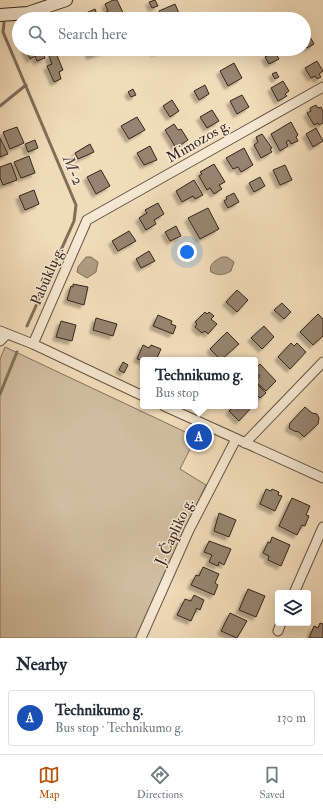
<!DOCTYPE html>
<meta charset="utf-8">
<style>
:root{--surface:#fff;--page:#f6f6f7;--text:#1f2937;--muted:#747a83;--line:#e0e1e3;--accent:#b45309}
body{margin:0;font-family:"IM FELL Double Pica",serif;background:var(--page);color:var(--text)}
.controls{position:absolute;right:12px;bottom:12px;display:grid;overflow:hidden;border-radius:4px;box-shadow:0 4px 16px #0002}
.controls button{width:36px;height:36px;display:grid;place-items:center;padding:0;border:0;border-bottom:1px solid var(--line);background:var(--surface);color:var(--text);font:20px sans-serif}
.you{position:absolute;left:187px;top:252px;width:14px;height:14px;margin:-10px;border:3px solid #fff;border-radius:50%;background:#1a73e8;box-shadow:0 0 0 6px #1a73e833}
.badge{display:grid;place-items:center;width:26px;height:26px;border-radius:50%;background:var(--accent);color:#fff;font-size:13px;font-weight:700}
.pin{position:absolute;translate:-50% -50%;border:2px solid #fff;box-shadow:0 1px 4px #0006}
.popup{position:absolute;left:140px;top:357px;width:118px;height:52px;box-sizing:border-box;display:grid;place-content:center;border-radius:4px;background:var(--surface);filter:drop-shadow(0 1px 3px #0005);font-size:13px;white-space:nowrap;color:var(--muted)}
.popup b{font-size:15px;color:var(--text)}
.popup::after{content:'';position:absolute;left:50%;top:100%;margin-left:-8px;border:8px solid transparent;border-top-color:var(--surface)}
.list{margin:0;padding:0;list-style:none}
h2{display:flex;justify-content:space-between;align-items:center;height:52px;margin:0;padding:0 16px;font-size:17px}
h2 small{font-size:13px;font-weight:400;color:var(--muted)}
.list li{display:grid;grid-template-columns:26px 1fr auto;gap:12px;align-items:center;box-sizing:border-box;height:56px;margin:0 8px 8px;padding:0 8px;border:1px solid var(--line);border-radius:4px}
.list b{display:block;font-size:15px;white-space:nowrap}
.list p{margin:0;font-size:13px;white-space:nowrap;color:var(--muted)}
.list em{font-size:13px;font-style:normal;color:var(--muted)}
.icon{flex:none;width:22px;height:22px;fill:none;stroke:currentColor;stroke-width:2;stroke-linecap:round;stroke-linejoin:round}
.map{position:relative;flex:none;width:323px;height:638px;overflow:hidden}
.search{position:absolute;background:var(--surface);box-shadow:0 4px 16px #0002;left:12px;right:12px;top:12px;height:44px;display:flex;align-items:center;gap:10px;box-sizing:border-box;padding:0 14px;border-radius:22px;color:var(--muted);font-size:15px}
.sheet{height:116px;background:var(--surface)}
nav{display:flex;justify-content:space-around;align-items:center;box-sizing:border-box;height:56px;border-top:1px solid var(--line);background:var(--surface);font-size:11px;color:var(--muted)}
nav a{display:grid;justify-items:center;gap:2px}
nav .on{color:var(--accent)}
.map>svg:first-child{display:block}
.green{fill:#d1bd9f;stroke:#84715e}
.water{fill:#b19e85;stroke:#806e5b}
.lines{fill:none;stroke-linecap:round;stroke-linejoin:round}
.stream{stroke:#806e5b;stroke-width:3}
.building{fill:#97846f;stroke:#36251d;filter:url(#shadow)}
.street-casing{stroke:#655344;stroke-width:11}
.secondary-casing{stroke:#36251d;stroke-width:14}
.street{stroke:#f6e8d2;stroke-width:9}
.secondary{stroke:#f6e8d2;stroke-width:12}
.labels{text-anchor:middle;stroke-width:3;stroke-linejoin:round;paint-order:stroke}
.street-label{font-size:15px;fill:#36251d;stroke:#f6e8d2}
.water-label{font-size:16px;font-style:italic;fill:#5b493c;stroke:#f6e8d2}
</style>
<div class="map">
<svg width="323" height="638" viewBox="0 0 323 638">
<defs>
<filter id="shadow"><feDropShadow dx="-3.5" dy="3.5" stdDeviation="1" flood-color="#0004"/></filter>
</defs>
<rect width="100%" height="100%" fill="#f1dcba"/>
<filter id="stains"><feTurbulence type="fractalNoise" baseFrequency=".005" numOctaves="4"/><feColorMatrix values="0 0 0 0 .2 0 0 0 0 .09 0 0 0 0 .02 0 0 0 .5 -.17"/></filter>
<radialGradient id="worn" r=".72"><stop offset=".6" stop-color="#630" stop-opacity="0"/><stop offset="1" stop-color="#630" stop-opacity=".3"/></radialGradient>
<path class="green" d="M5,347L196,437L180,469L206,485L188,522L137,638H0V359Z"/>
<g class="water">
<path d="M86,257H91L98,262L96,272L87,278L77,272L78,267Z"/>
<path d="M222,257H227L234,262L231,271C224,275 219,276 211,272C208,264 216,260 222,257Z"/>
</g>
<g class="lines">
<g class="stream">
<path d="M4,23L3,32L76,205L74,221L27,326"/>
<path d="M0,106L26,85"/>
<path d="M0,394L17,352"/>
</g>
</g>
<g class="building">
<path d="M113,0H117L126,19H107L104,13L108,11L105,4Z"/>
<path d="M155,0L158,6L152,8L149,2Z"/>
<path d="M175,4L181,18L162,19L159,11Z"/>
<path d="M95,9L99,19H88L86,13Z"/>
<path d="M309,35L314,44L307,48L304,38Z"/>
<path d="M25,49H41L45,58L37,61L35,56L30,59Z"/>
<path d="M88,49H107L108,50L90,56Z"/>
<path d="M153,49H159L160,51L155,53Z"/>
<path d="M275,52L279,59L269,64L265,57Z"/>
<path d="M56,53L63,70L59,72L61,79L54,82L47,66L52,64L49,56Z"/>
<path d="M317,61L323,71L319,74L321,77L317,79L315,76L311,78L305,68Z"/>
<path d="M234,63L242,78L228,86L220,71Z"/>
<path d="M276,72L279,77L275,79L272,74Z"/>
<path d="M283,81L289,91L285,94L287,96L278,101L271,88Z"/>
<path d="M205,85L209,94L199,100L194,91Z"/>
<path d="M133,89L136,95L131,97L128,92Z"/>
<path d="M242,95L249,107L237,114L230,101Z"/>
<path d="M172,100L179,111L170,117L163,106Z"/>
<path d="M316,105L318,108L321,107L323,111V123L319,125L318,123L314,125L307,113L311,111L310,108Z"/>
<path d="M212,110L219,121L207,128L200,117Z"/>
<path d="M137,117L145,130L129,139L121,126Z"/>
<path d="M291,122L298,135L296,137L298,141L291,144L289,140L286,142L288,146L280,151L271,134Z"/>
<path d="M174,124L178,130L181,129L188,140L176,148L165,130Z"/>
<path d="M17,127L24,143L10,149L3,132Z"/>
<path d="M316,128L323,141L313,147L306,134Z"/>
<path d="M262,134L272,148L270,149L272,152L261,158L254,145L258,142L256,137Z"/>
<path d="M0,138L8,154L0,157Z"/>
<path d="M35,140L38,148L28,152L25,144Z"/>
<path d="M90,144L94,152L78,159L75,153Z"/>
<path d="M150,146L157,160L144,165L137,153Z"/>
<path d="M244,148L253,165L241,172L238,167L233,169L226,158Z"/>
<path d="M29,156L35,173L21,178L14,162Z"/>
<path d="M11,163L17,180L3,185L0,178V167Z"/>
<path d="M214,164L225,182L219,185L222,189L214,194L210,188L207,190L199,176L202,174L200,172Z"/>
<path d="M285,165L292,180L280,185L273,170Z"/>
<path d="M101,170L110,186L96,194L87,177Z"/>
<path d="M260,177L265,186L254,192L249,183Z"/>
<path d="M194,180L203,195L195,199L193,196L182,202L176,191Z"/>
<path d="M34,190L39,204L25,210L19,196Z"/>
<path d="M234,193L239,202L228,208L224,201L227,199L226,197Z"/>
<path d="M158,203L164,214L154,220L156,224L146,230L139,218L147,213L145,210Z"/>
<path d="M208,208L219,229L200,239L188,218Z"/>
<path d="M176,226L181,236L170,241L165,232Z"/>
<path d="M129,231L136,241L118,251L112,241Z"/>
<path d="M149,251L155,261L141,268L136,259Z"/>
<path d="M73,284L88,287L84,305L67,300L71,286L73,287Z"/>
<path d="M237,290L248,300L237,312L226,302Z"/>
<path d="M282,303L291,312L284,319L274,310Z"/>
<path d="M205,312L207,314L209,312L214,316L211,319L217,324L208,334L205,331L202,333L195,327L197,324L195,322Z"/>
<path d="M318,314L323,319V336L313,345L300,332Z"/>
<path d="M158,315L172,321L171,324L176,326L173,334L153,326Z"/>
<path d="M96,318L117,324L113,336L93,330Z"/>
<path d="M61,321L76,325L72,341L56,337Z"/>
<path d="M264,326L274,337L262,349L251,338Z"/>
<path d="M227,332L239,344L221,360L210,349Z"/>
<path d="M291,343L294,346L297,343L306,352L290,369L278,357Z"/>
<path d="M143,345L149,348L151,345L161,349L156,360L143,361L137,359Z"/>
<path d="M123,362L128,365L124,373L119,370Z"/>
<path d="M260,364L276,381L266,391L255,381L260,376L255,372V369Z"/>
<path d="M255,382L266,393L260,398L255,393Z"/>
<path d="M231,406H248L251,408L239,421L229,411L233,407Z"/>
<path d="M305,407L312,413L317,414L319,418L318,424L304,437L299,432L294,431L289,428L290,423Z"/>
<path d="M266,489L271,491L272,489L279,492L278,495L282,496L275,511L260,504Z"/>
<path d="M292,498L310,506L306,515L309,516L305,526L302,525L297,535L279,526Z"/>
<path d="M219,513L236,520L229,537L214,531Z"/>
<path d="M272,537L290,545L281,566L268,560L269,556L263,553L268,542L270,543Z"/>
<path d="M209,541L231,549L224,565L219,562L218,566L209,562L212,555L204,552Z"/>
<path d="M203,567L219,574L215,583L218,585L214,595L191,585L196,575L199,576Z"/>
<path d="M248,589L265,596L256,617L239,610Z"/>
<path d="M194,595L204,600L200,610L197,608L191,621L177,615L185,599L191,601Z"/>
<path d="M230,613L247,621L237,638L221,631Z"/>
<path d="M320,623L323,624V638H309L314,626L318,628Z"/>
</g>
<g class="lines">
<g class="street-casing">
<g id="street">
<path d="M0,331L33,344L143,396"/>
<path d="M0,341L7,334"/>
<path d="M33,344L87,220L323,87"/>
<path d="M164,406L323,478"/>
<path d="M245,443L323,362"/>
<path d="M294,593L323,527"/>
<path d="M278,631L281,623"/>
<path d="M141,638L189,530L236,439"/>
</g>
</g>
<g class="secondary-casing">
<path id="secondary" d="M0,15L28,13L66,0"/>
</g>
<use href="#street" class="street"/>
<use href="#secondary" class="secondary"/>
</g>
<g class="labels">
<g class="street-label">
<text transform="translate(198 141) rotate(-30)" y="5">Mimozos g.</text>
<text transform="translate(47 276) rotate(-67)" y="5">Pabūklų g.</text>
<text transform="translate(174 532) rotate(-65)" y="5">J. Čapliko g.</text>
</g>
<g class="water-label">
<text transform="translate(74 170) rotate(67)" y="6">M-2</text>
</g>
</g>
<rect width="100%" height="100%" filter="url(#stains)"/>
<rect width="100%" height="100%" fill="url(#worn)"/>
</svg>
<div class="controls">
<button><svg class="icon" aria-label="layers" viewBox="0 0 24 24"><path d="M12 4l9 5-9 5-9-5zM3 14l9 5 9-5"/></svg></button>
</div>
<div class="you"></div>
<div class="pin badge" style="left:199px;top:437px;background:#1a4fb4">A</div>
<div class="popup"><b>Technikumo g.</b>Bus stop</div>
<div class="search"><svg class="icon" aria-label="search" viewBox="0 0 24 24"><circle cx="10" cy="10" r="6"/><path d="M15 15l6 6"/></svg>Search here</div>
</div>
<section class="sheet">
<h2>Nearby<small></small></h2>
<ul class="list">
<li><span class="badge" style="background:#1a4fb4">A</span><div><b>Technikumo g.</b><p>Bus stop · Technikumo g.</p></div><em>130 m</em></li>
</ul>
</section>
<nav>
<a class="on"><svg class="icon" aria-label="map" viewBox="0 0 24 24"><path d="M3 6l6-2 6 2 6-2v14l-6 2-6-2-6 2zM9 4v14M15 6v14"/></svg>Map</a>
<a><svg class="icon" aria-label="directions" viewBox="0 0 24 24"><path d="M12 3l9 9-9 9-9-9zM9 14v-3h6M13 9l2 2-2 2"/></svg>Directions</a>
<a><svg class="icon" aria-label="saved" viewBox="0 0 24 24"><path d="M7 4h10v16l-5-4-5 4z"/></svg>Saved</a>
</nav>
